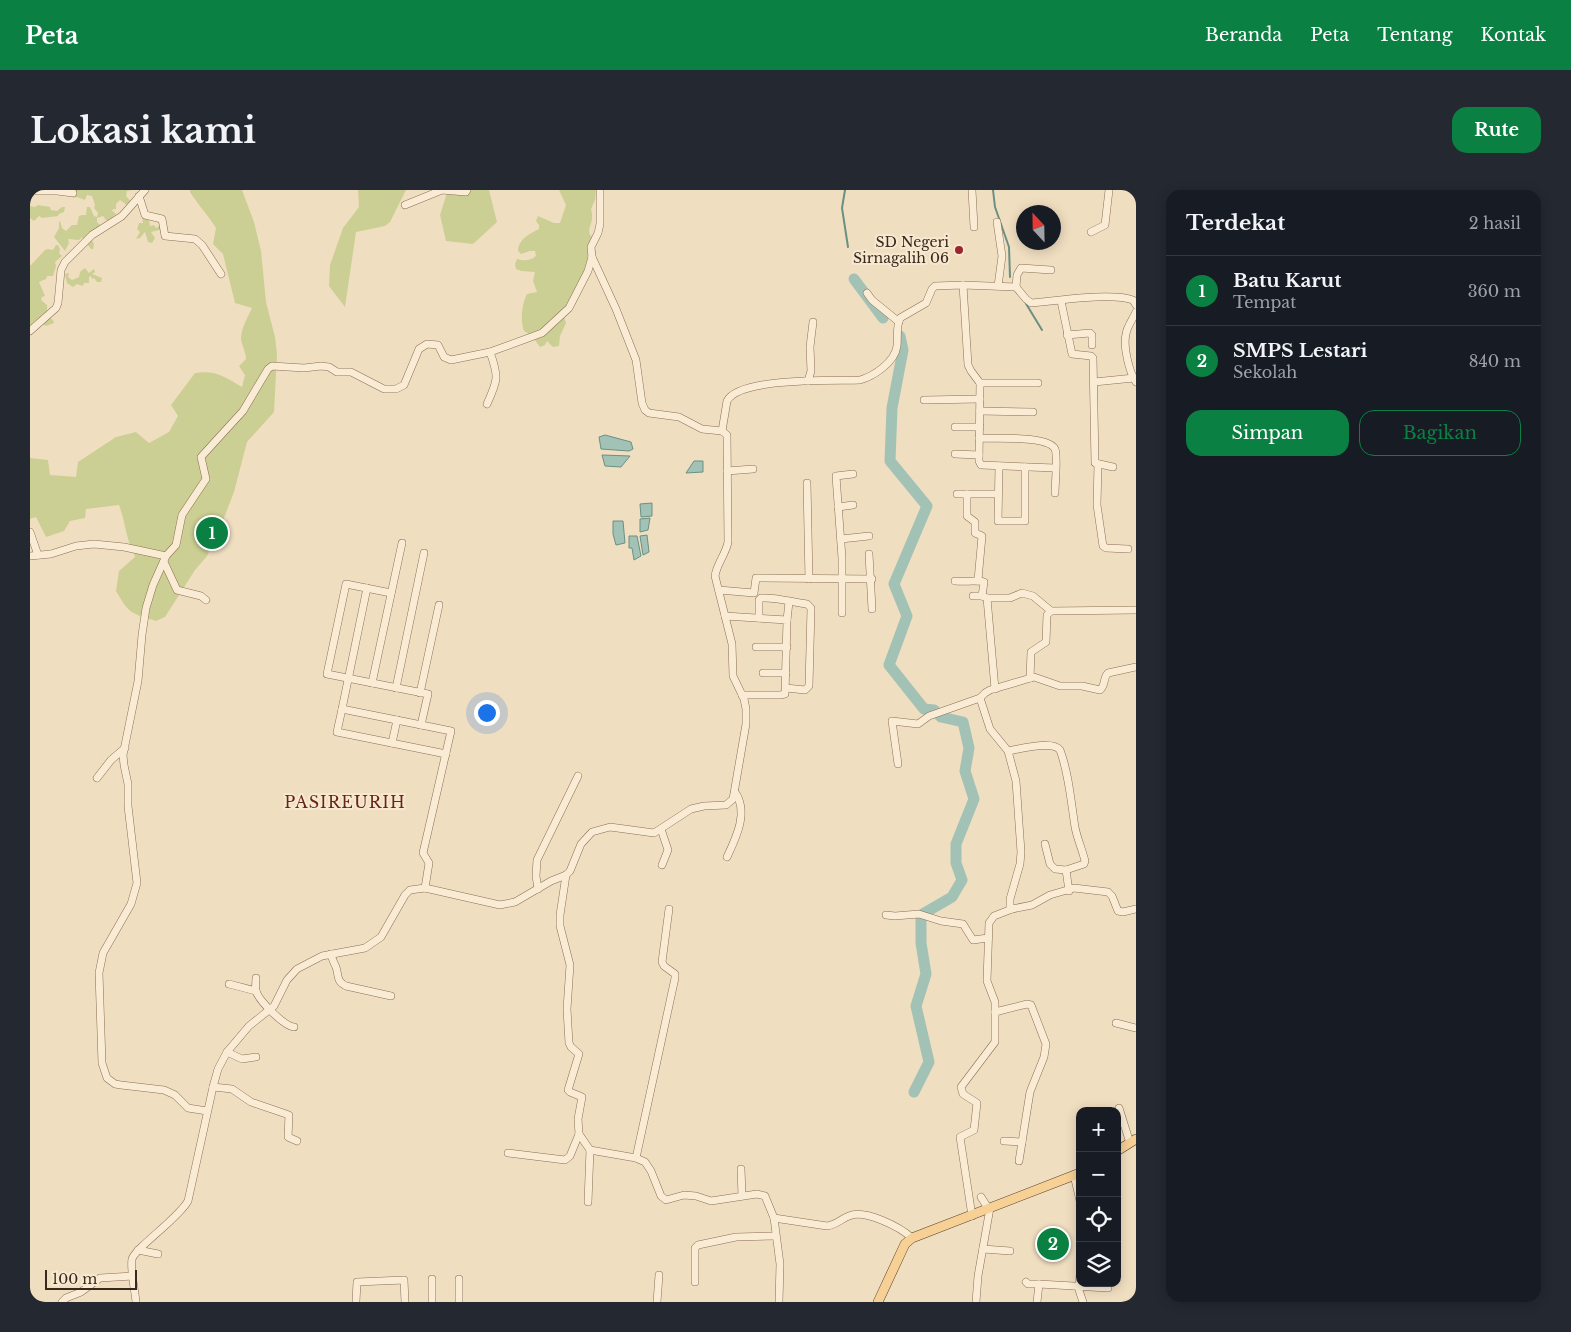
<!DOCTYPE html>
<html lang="id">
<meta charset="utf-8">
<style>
:root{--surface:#171b24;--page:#242831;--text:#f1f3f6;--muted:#9ea1a6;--line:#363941;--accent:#0b8043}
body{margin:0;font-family:"Libre Baskerville",serif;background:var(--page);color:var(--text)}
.controls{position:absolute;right:15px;bottom:15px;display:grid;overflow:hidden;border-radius:10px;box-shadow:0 2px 12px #0003}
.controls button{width:45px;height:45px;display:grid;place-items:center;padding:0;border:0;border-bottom:1px solid var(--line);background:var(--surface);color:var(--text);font:25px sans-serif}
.compass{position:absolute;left:986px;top:15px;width:45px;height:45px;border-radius:50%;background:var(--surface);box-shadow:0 2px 12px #0003;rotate:338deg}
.scale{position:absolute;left:15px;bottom:12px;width:92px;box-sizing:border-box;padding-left:5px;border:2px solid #39281c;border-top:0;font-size:14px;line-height:18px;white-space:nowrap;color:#39281c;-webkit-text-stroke:4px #f7e9d0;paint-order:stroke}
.you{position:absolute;left:456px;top:522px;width:18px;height:18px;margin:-12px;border:4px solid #fff;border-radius:50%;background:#1a73e8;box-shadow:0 0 0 8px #1a73e833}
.badge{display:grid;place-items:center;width:32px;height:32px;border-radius:50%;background:var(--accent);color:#fff;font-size:16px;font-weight:700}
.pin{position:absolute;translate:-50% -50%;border:2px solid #fff;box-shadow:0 1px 5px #0006}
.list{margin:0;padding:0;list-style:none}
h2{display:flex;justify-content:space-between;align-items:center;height:65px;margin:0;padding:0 20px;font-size:21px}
h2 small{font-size:16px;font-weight:400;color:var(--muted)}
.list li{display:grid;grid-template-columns:32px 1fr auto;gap:15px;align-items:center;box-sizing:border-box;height:70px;padding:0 20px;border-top:1px solid var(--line)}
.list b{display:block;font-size:19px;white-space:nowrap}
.list p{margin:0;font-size:16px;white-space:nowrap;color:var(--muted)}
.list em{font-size:16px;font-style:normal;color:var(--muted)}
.actions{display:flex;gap:10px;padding:15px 20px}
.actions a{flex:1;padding:11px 0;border:1px solid var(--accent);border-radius:15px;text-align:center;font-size:18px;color:var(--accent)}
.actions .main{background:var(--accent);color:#fff}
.icon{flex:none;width:28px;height:28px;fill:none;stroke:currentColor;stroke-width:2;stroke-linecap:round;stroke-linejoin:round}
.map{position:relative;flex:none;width:1106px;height:1112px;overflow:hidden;border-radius:15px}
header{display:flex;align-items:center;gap:30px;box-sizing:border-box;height:70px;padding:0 25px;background:var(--accent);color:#fff}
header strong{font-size:24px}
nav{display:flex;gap:28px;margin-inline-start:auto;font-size:18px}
.intro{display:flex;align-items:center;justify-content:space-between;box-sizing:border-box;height:120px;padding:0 30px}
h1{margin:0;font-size:35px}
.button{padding:12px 22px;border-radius:15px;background:var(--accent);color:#fff;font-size:18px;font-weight:700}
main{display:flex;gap:30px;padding:0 30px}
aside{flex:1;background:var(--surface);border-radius:15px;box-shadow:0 2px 12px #0003}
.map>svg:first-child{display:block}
.green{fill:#cccf93}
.water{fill:#a3c2b6;stroke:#6a9084}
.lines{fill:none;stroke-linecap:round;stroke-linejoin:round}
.stream{stroke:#6a9084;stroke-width:2}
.river{stroke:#a3c2b6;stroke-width:11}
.minor-casing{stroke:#8a6e57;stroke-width:8}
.major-casing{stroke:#573d2c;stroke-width:10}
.minor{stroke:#faecd4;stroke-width:7}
.major{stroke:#f6d095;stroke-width:9}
.poi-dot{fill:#9c242e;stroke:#f7e9d0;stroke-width:2}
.labels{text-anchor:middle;stroke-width:4;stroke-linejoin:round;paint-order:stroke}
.poi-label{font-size:14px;fill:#39281c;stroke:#f7e9d0;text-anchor:end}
.quarter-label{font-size:16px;letter-spacing:1px;fill:#682419;stroke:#f7e9d0}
</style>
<header>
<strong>Peta</strong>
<nav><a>Beranda</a><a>Peta</a><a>Tentang</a><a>Kontak</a></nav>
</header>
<div class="intro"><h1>Lokasi kami</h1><a class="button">Rute</a></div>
<main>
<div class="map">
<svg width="1106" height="1112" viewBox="0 0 1106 1112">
<rect width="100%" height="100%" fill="#f0dec0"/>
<g class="green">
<path d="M32,0H102L97,1L96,6L104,15L101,18L90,10L86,14V19L81,20L85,23L86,25L83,26V28H80L79,31L76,30L73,26L67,28V32L71,36L62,50L64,54L63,59H61L58,55L55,56L52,47L49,50L38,49L39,53L35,61L24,47L29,38V32L30,31L32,38L36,41L42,35H47L49,26L52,25H56L57,17H60L64,26L67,27L68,23L64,18L65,15L62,6L57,5L55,10L47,7L43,8Z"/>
<path d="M160,0H212L224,32L231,61L236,112L245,147L247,164L244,222L217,252L204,302L192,333L177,366L165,380L135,427L126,431C101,423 99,424 86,401L89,381L105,367C104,361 100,358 99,352C95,340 94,328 89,315L56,319L55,328L40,331L34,341L16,347L6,327L0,329V268L18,270L20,285L46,287L48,272L86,247L106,242L119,253L139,242L148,226L141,215L165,183C187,180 194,187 212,197L215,185L209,176L216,169C216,162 212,156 211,149C211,138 218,127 222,118L205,113L193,64L183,54L186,38C178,25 168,15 160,2Z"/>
<path d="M328,0H376L360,32L355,36L326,42L315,117L299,96L300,75L313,38L329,17Z"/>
<path d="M418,0H459L467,32L443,54L416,51L410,25Z"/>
<path d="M529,0H566L565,10L561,19C565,33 557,36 560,45L563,47L561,57L566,61L533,124L536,133L530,146L529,156L523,157L517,151L515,155L510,157L502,146L494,141C490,132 492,113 497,104L507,102L503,91L505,82L491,81L486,79L485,74L487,69C494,71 500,71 506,66L505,61H500L491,64L488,61C488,50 499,44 509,39V35L506,31L508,26L524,33H530L536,15Z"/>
<path d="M8,15L20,17L21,20L27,21L32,17H35L34,22L29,24L28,26L12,28L9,26L4,31L0,28V16L5,17Z"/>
<path d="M112,27L119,30L120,36L124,35L126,38L131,35L134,39L121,42L125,48L122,53L118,52L115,42L110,48L106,49L110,42L107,39L109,33H113Z"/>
<path d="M26,55H28L30,59L29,63L32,66L25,72L26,76L23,86H17L16,89L9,92L15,106L12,107L11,110L17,115C18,124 14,124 23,130L24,133L16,136L7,131L0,142V76L15,60L18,59L23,60Z"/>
<path d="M55,78L59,83L64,79L65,82L62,84L72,88L71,92H67L64,88L62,89L61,86L59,87V93H54L53,96L47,94L43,97L37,93L35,85L37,83H39L38,87L42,90L49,87L50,82Z"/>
</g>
<g class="water">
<path d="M575,245L601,252L603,259L599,261L571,259L569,247Z"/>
<path d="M572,265L600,266L591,277L575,276Z"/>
<path d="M664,271H673V282L656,283Z"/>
<path d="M622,313V326L611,327L610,314Z"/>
<path d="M620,328L618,340L610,342V329Z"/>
<path d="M583,331H593L595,353L586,355L583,344Z"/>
<path d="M617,345L619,362L613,365L610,346Z"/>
<path d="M599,346H607L611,366L604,370L602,358H599Z"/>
</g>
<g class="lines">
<g class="stream">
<path d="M815,0L812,18L818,57"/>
<path d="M963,0L965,17L979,57L980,87"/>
<path d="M995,112L1012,140"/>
</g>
<g class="river">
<path d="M824,89L853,128"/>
<path d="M870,146L873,160L862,218L860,271L897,316L864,394L877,426L859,475L894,519L904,520L911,527L933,532L939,558L935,581L944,609L926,654V673L932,690L922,707L891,725V753L896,784L886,816L899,872L884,902"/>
</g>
<g class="minor-casing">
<g id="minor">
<path d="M942,0L944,37"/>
<path d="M0,1H27L43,3"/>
<path d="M109,6L115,25L132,29L135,46L165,49L172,55L191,84"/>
<path d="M375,15L412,0L436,2L437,0"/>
<path d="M967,32L972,66L968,96"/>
<path d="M1061,42L1075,35L1079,0"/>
<path d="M933,95L938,175L941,181L950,193L949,271L951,275L1025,278"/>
<path d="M986,97L987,85L991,78L1021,80"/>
<path d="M837,103L842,110L869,132"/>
<path d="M1031,111L1042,164L1061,166L1063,168L1065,273L1083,277"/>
<path d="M1106,122C1103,129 1097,136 1096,144C1093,156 1099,182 1106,192"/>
<path d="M0,141L26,118L28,113L31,80L35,72L62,45L92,26L115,0"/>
<path d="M1037,145L1060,143L1062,145V155"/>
<path d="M778,191L781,181L780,157L783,132"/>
<path d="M1064,192L1104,188"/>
<path d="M950,193H1008"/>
<path d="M894,210L950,209"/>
<path d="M457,214C468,190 469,187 460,162"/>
<path d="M950,221L1003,222"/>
<path d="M925,237H950"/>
<path d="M692,241L697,211C709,187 804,191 830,190C844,186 865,172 867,156C868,147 866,136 870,128L896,113L902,99L905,96L933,95L986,97L996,109L1001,113C1026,111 1081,102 1103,110L1106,115"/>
<path d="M949,248C965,249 1018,245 1025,259C1028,266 1025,294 1025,303"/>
<path d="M925,264L949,265"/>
<path d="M1068,274L1067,315L1073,356L1076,358L1098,359"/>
<path d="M969,276L968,331H995V277"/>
<path d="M697,281L723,279"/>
<path d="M777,293L779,389"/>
<path d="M927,304H968"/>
<path d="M937,304V326L945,332V343L952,346L948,390"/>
<path d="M808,317L823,315"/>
<path d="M0,342L8,365"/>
<path d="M811,349L839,346"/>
<path d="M839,364L842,419"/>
<path d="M0,366L21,364L46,356L64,354L94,357L136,366"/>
<path d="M134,372L147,400L171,406L176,410"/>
<path d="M925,391C935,392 947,390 954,392L952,406"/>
<path d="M337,398L312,519L421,541L393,663L399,673L395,698"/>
<path d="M689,400L724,403L726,388L842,389"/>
<path d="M361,403L316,394L297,484L398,504L391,535"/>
<path d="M943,406H952L957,408H980L992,403L1003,406L1021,421L1106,420"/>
<path d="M957,408L965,499"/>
<path d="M812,423V368L806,286L823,284"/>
<path d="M695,426L757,430L755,504L750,505H712"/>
<path d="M729,428V410L731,408C747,407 761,412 777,414L781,418L779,496L775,500L756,498"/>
<path d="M757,430L759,412"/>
<path d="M726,457H757"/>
<path d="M1106,477L1078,483C1073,487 1076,495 1070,500L1052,496H1030L1004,487L960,500L955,503L950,508L960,539L978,561L986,591L991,662L990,674L980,709V718L982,719L1002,715L1020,705L1044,698L1078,702L1082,706L1088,721L1093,722L1106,719"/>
<path d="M733,483H756"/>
<path d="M1000,488L1001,462L1016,452L1017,425L1021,421"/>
<path d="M342,493L372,353"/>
<path d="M366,498L394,363"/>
<path d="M390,503L409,415"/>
<path d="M312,519L307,542L416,564"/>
<path d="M362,553L367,530"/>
<path d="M978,561C990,559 1022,550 1030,560C1039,584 1041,612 1045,637C1047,648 1052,659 1055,671L1054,674L1036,680L1025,679L1020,674L1015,654"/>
<path d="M868,574L862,531L888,534L899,526L950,508"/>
<path d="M67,588L81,570L95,558"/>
<path d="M631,639L638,660L632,675"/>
<path d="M697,667C706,648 719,622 705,602"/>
<path d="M1036,680L1039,701"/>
<path d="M536,685L530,725V736L540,775L537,819L539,853L541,857L549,864L538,900L540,902L552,907L548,929L549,944L560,960L606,968L615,972L621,981L631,1006L636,1010L654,1005L666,1006L681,1011L727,1004L735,1006L744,1028L750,1074L749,1112"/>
<path d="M508,699L506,686L507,670L548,586"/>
<path d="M856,725L865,726L889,724L911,731L933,734L943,750L958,748"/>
<path d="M301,764C302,769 304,773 306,777C309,786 306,791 316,796L361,806"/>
<path d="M226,788C226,792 225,797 226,801C229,811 254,836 264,837"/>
<path d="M199,794L226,801"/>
<path d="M965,822L997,814L1001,815L1016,854L1014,867L1000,902L989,971"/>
<path d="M1086,833L1106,838"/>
<path d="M197,862L212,869L226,867"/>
<path d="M183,897L202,899L221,912L259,925L258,947L267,951"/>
<path d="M1089,918L1100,953"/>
<path d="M177,921L158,918L145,905L134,900L91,895L85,894L77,888L72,873L69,783L73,763L101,714L107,693L98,616V594L94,575L93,565L108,491L112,445L116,418L123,395L136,366L146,355L152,325L176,289L171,267L213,221L238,179L242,176L274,178L291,176L299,177L307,182H321L354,199H366L374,195L389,159L397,154L408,155L414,167L421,170L460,162L512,143L539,118L558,81L562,67L561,57L568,43L570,34V0"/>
<path d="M974,951L992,952"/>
<path d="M478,963L535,970L540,966L549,944"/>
<path d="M606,968L645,788V784L634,776L632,772L639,719"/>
<path d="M711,979L712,1006"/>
<path d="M1044,985L1050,1011"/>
<path d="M951,1007L958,1018"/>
<path d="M558,1012L560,960"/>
<path d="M942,1026L930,947L944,940L947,913L933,904L931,897L965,852V812L957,791L959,733L964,726L982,719"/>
<path d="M744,1028L797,1036C806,1035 811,1029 819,1026C835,1019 870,1037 882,1048"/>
<path d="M953,1059L980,1061"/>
<path d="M108,1060L128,1064"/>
<path d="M1050,1084L1049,1100L1053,1112"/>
<path d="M402,1089V1112"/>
<path d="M429,1089V1112"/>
<path d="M665,1092V1058L668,1055L706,1047L745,1046"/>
<path d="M996,1092L998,1094H1009"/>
<path d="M32,1112L36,1108L51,1102L70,1088L103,1086"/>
<path d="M106,1112C105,1100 100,1080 102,1069C106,1057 148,1029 158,1011L183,897L188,879L197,862L219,836L244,816L257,790L267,779L292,766L335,758L351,747L375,705L380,700L395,698L470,715L485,712L521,691L536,685L540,681L551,654L562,642L580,637L624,643L661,619L674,616L696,615L703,609L716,534V519L714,509L703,486L702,454L685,386C687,373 696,364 698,352L697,245L692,241L672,239L649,227L619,223L615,220L612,213L606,170L586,119L562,67"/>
<path d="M326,1112L327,1092L374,1090L375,1112"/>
<path d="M627,1112L629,1085"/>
<path d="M946,1112L948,1086L960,1018"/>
<path d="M1007,1112L1009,1094L1078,1098"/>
</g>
</g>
<g class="major-casing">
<g id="major">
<path d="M1087,961L1106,949"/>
<path d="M848,1112L875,1054L882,1048L1050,983"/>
</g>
</g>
<use href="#minor" class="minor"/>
<use href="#major" class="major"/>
</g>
<circle class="poi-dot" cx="929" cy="60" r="5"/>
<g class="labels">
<g class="poi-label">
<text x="919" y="57">SD Negeri<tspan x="919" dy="16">Sirnagalih 06</tspan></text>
</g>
<g class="quarter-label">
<text x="315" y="618">PASIREURIH</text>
</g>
</g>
</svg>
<div class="controls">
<button>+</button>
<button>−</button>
<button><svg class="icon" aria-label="locate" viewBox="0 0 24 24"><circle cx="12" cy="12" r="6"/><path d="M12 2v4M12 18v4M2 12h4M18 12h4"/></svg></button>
<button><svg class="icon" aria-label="layers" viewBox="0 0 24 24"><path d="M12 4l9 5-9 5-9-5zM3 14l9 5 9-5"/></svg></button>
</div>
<svg class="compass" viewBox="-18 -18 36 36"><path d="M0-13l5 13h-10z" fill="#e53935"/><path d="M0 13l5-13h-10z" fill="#9ea1a6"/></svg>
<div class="scale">100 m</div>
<div class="you"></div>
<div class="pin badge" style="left:182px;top:343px">1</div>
<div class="pin badge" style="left:1023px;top:1054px">2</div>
</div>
<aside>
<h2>Terdekat<small>2 hasil</small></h2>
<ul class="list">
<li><span class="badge">1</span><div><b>Batu Karut</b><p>Tempat</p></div><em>360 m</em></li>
<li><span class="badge">2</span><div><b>SMPS Lestari</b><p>Sekolah</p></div><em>840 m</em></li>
</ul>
<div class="actions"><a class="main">Simpan</a><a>Bagikan</a></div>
</aside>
</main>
